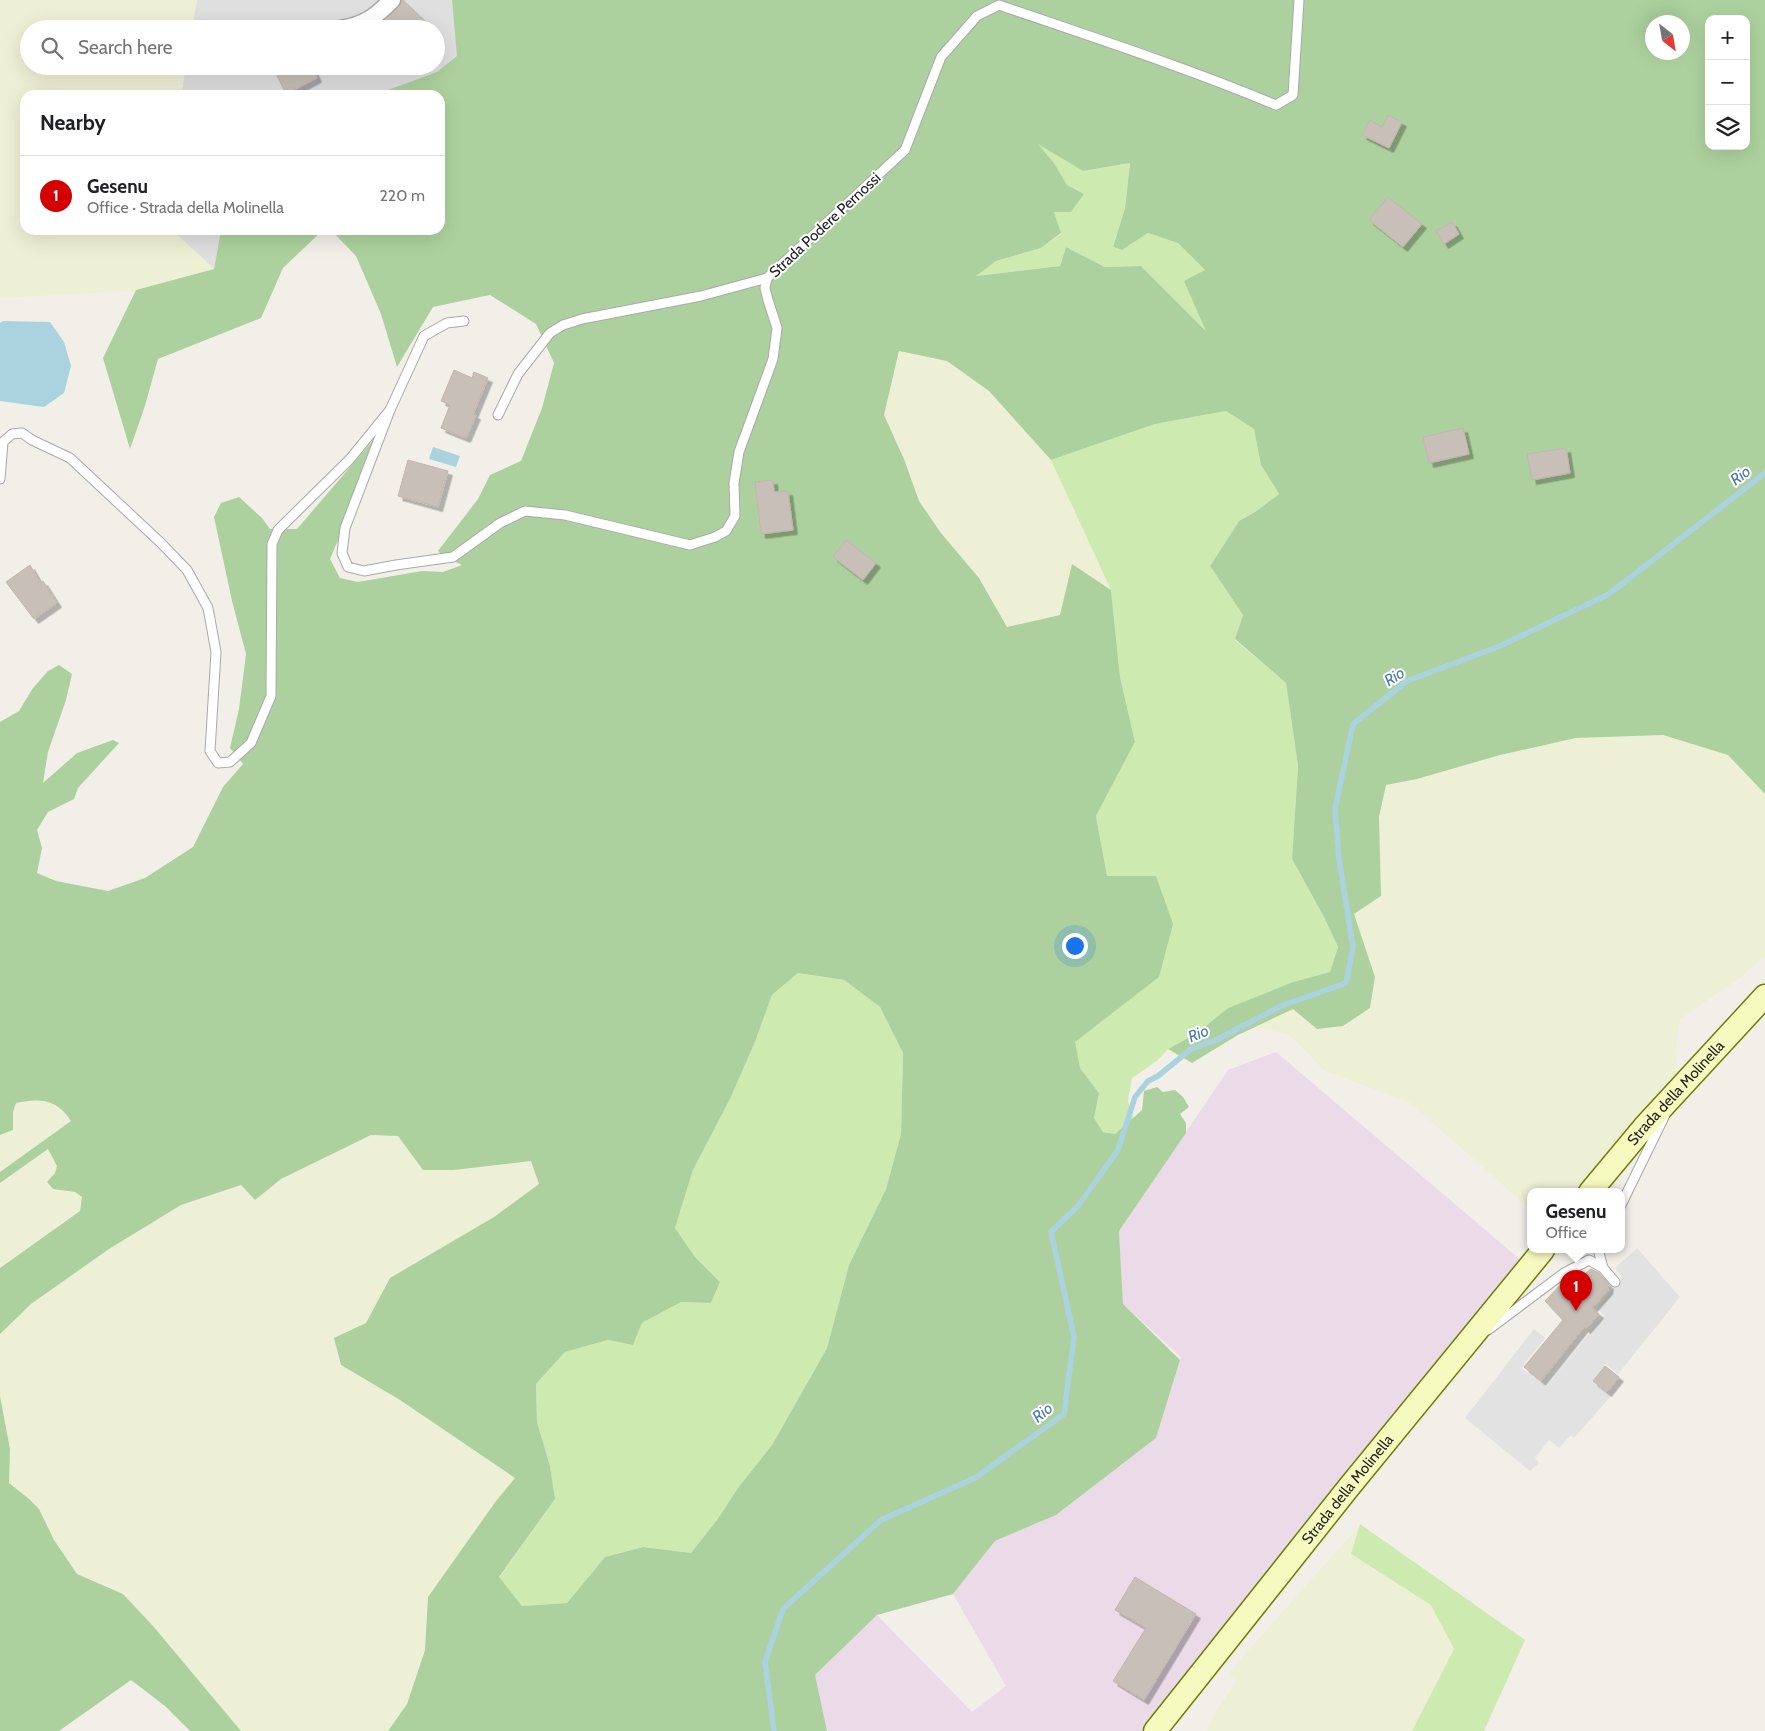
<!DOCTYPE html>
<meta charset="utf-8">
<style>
:root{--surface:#fff;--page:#f6f6f6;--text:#202124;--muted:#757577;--line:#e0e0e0;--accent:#d40000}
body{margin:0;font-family:Cabin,sans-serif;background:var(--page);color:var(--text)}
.controls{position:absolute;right:15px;top:15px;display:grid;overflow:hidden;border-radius:10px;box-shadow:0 5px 20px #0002}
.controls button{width:45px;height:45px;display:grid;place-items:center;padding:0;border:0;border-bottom:1px solid var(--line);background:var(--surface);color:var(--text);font:25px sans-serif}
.compass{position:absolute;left:1645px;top:15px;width:45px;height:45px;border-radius:50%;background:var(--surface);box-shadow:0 5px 20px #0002;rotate:149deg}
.you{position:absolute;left:1074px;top:945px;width:18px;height:18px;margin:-12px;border:4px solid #fff;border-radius:50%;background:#1a73e8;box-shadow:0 0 0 8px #1a73e833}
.badge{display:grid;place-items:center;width:32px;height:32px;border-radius:50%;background:var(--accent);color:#fff;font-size:16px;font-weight:700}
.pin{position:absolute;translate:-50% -41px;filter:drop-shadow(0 1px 2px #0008)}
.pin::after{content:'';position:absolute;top:26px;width:18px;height:15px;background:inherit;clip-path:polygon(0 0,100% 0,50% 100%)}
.popup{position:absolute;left:1527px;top:1188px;width:98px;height:65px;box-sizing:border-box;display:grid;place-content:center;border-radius:10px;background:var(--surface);filter:drop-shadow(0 1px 4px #0005);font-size:16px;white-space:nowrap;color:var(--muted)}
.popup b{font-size:19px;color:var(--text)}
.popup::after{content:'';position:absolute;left:50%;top:100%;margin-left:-10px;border:10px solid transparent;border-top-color:var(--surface)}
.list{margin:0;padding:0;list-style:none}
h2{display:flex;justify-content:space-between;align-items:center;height:65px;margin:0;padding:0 20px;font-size:21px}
h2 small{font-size:16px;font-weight:400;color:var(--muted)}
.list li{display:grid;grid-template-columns:32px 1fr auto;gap:15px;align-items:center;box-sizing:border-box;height:80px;padding:0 20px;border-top:1px solid var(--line)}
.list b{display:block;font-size:19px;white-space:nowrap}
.list p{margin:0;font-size:16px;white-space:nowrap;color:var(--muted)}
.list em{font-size:16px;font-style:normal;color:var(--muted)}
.icon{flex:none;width:28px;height:28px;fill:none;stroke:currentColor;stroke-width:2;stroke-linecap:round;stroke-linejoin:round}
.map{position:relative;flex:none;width:1765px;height:1731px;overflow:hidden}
.search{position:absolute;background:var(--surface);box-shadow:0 5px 20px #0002;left:20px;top:20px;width:425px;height:55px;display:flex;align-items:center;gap:12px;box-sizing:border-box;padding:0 18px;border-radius:28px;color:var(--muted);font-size:19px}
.panel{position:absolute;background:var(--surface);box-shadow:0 5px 20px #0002;left:20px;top:90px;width:425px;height:145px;border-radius:15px}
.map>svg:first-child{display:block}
.residential{fill:#e0dfdf}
.industrial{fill:#ebdbe8}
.farmland{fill:#eef0d5}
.grass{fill:#cdebb0}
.forest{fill:#add19e;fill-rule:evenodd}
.parking{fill:#e2e2e2}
.water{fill:#aad3df}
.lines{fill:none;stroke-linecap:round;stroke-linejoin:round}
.stream{stroke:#aad3df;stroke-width:5.5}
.building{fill:#c7bfb8;stroke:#c4b6ab;filter:url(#shadow)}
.lane-casing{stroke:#a9a9a9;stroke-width:11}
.street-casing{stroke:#a9a9a9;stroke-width:19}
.secondary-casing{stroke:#707d05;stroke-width:25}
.lane{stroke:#fff;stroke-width:9}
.street{stroke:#fff;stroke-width:16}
.secondary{stroke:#f7fabf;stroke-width:22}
.labels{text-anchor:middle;stroke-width:4;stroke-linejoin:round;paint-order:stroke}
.street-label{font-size:15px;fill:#222;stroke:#fff}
.water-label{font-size:16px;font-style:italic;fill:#4a7aab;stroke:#fff}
</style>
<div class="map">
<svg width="1765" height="1731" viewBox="0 0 1765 1731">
<defs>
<filter id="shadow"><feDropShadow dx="4.5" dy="4.5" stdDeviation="0" flood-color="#0004"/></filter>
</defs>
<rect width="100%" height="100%" fill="#f2efe9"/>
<g class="residential">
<path d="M197,0H452L458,56L437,72L374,95H181L186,66H436V29H192Z"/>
<path d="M172,230H221L214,269Z"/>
</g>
<path class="industrial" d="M1276,1052L1529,1267L1155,1731H827L814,1675L877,1615L972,1712L1006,1686L953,1594L995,1541L1056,1515L1156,1438L1181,1357L1123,1304L1119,1231L1228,1070Z"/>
<g class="farmland">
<path d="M0,0H197L192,29H29V66H186L181,95H25V230H172L214,269L135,291L0,298Z"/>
<path d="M900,350L947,361L989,391L1051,460L1111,590L1072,564L1060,615L1007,627L979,578L941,533L919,501L904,459L884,415Z"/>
<path d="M1663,735L1728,755L1765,794V957L1736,981L1680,1019L1676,1050L1678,1076L1581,1192H1531V1210L1410,1103L1323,1070L1307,1052L1288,1034L1254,1027L1293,1009L1317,1029L1343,1026L1370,1008L1375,977L1354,914L1381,896L1379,817L1386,785L1417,779L1500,755L1576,738Z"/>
<path d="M34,1099L49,1102L66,1114L71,1121L0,1172V1135L13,1130V1112L16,1103Z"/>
<path d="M371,1135L398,1136L454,1170L531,1161L539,1184L494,1217L390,1278L366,1323L341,1365L400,1400L515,1478L496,1501L428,1597L425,1650L407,1704L388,1731H241L153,1626L123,1594L77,1574L54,1540L39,1509L29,1499L8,1483L10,1449L0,1396V1334L31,1304L109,1249L181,1205L241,1185L255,1199L281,1179Z"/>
<path d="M49,1149L57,1166L55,1173L47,1181L66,1192H75L82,1197L80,1210L0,1268V1183Z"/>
<path d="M1359,1526L1351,1554L1431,1605L1454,1649L1412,1731H1207L1215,1713L1236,1682L1228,1673Z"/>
</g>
<g class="grass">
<path d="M1036,142L1083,171L1130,163L1125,208L1113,247L1122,250L1148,233L1178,243L1205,270L1207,332L1141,266L1105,267L1066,247L1060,266L975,276L996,261L1041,248L1061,234L1054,212L1084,194L1067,185L1054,163Z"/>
<path d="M1226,411L1254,429L1261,465L1279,494L1255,512L1239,521L1210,566L1243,615L1235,640L1286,683L1298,766L1292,859L1324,917L1338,947L1330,972L1293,982L1228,1008L1197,1033L1168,1049L1158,1060L1132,1078L1128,1101L1134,1118L1115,1134L1103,1132L1094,1118L1099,1093L1080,1068L1074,1042L1110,1015L1107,877L1096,816L1135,742L1120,677L1111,590L1051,460L1155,424Z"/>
<path d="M798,973L844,980L880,1007L903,1053L901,1134L886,1189L849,1265L827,1348L772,1445L738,1488L717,1520L691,1553L643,1547L605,1557L567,1603L522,1606L499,1578L555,1499L550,1466L537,1422L536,1384L565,1352L608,1340L633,1345L642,1323L681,1302L711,1303L720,1282L695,1257L675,1228L693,1170L730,1099L755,1042L772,995Z"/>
<path d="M1360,1524L1525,1640L1484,1731H1412L1454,1649L1431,1605L1351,1554Z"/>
</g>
<g class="forest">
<path d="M452,0H1765V794L1728,755L1663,735L1576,738L1500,755L1417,779L1386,785L1379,817L1381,896L1354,914L1375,977L1370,1008L1343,1026L1317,1029L1293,1009L1238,1035L1192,1063L1168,1049L1197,1033L1228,1008L1293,982L1330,972L1338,947L1324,917L1292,859L1298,766L1286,683L1235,639L1243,615L1210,566L1239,521L1255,512L1279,494L1261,465L1254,429L1226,411L1155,424L1051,460L989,391L947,361L899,351L884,415L904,459L919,501L941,533L979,578L1007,627L1060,615L1072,564L1111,590L1120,677L1135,742L1096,816L1107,876H1156L1173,924L1159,977L1075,1042L1080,1068L1099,1093L1094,1118L1103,1132L1115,1134L1142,1110L1144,1091L1157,1087L1163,1092L1175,1090L1183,1097L1189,1107L1180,1114L1186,1123V1133L1119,1231L1123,1304L1180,1360L1156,1438L1056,1515L995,1541L953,1594L877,1615L815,1675L827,1731H388L407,1704L425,1650L428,1597L496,1501L515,1478L400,1400L341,1365L334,1338L366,1323L390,1278L494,1217L539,1184L531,1161L454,1170H423L398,1136L371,1135L281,1179L255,1200L241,1185L181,1205L109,1249L31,1304L0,1334V1268L80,1211L82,1197L75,1192L53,1189L47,1182L55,1173L57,1166L48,1149L0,1183V1172L71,1121C57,1099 40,1098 16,1103L13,1112V1130L0,1135V722L19,711L33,688L48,671L59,665L72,674L66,700L48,752L43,783L77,753L113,740L119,743L78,788L74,799L48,812L37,830L42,848L37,873L56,881L108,891L145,878L193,847L223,787L243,764L230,748L239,709L246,654L232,601L214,517L221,503L239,497L262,518L270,529H297L375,438L381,440L330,559L340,578L358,582L422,571L443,572L462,565L442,555L438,551L478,499L490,475L521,461L542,408L554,363L536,324L490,295L433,307L397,367L381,314L356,256L331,230H440V95H374L437,72L457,56ZM1709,19H1746V146H1709ZM1652,22H1682V52H1652ZM1038,144L1083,171L1130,163L1125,208L1113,247L1122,250L1148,233L1178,243L1205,270L1184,281L1206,331L1141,266L1105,267L1066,247L1060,266L976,276L996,261L1041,248L1061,233L1054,212H1071L1084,194L1067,185L1054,163ZM798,973L844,980L880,1007L903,1053L901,1134L886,1189L849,1265L827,1348L772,1445L738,1488L717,1520L691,1553L643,1547L605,1557L567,1603L522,1606L499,1577L555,1499L550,1466L537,1422L536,1384L565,1352L608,1340L633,1345L642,1323L681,1302L711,1303L720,1282L695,1257L675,1228L693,1170L730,1099L755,1042L772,995Z"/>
<path d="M221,230H323L283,268L261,318L158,359L144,409L130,449L103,358L136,290L214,269Z"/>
<path d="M0,1396L10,1449L9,1483L29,1499L39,1509L54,1540L77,1574L123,1594L153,1626L241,1731H190L165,1706L131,1680L59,1731H0Z"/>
</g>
<path class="parking" d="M1637,1248L1680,1297L1618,1374L1606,1364L1592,1381L1611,1396L1574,1438L1571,1435L1559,1448L1549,1440L1535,1458L1539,1463L1530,1471L1465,1418L1534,1329L1545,1338L1521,1368L1546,1387L1604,1315L1597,1308L1622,1277L1615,1268Z"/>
<g class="water">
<path d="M3,321L50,322L64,342L71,366L64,393L44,407L0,401V323Z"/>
<path d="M433,447L460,456L456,467L429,459Z"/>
</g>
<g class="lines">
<path class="stream" d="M774,1731L765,1662L783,1609L881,1520L975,1478L1064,1414L1074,1337L1051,1232L1078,1206L1118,1150L1135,1097L1148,1081L1158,1076L1191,1049L1216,1040L1281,1006L1346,983L1353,947L1339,859L1335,809L1353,724L1407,681L1500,646L1609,594L1765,473"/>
</g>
<g class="building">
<path d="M402,0H403L433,29H373L399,7Z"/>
<path d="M272,66H312L317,78L286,94Z"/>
<path d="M1388,115L1402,122L1389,148L1362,135L1370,120L1382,127Z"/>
<path d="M1388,197L1422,224L1403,247L1369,220Z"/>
<path d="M1452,222L1459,234L1444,244L1436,231Z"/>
<path d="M454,370L472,378L474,372L488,378L473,414L476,415L466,438L441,428L450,405L441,401Z"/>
<path d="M1463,428L1469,454L1429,463L1423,437Z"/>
<path d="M1566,448L1570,473L1532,480L1527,454Z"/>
<path d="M408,460L448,471L438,507L398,496Z"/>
<path d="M773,480L774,492L788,491L793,530L761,534L755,482Z"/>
<path d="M846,540L876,563L863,580L833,557Z"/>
<path d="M30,565L40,583L43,581L57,603L34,619L6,582Z"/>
<path d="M1591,1269L1599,1273L1609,1285L1608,1290L1592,1308L1599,1314L1586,1329L1584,1327L1541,1381L1524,1367L1563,1320L1545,1301L1567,1278L1579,1272L1584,1275Z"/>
<path d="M1605,1366L1619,1377L1607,1392L1593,1381Z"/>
<path d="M1135,1577L1196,1614L1144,1700L1113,1681L1146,1628L1115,1610Z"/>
</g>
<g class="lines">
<g class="lane-casing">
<g id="lane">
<path d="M390,410L345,528L342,553L348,567L364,571L396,565L453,557L500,523L525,511L565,515L690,545L715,537L726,531L735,516L734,483L739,452L773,359L777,328L768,300L765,288L767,278L905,150L941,57L977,16L999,5C1092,37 1185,67 1276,105L1293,95L1299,0"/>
<path d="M498,415L518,374L550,333L563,325L582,319L701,296L767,278"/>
<path d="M0,479L3,442L12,434L22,433L32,440L70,458L161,543L187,570L208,608L216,652L210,751L218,763L230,762L251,743L271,696L272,544L278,530L350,459L390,410L424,336L447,323L464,321"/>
<path d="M1621,1205L1665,1115"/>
<path d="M1600,1250L1599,1253L1603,1268"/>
<path d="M1488,1330L1564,1273L1589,1260L1603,1268L1615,1282"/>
</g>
</g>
<g class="street-casing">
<path id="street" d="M340,29C365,25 375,17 392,0"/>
</g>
<g class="secondary-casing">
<g id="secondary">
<path id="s1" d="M1590,1192L1645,1126L1765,996"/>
<path id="s2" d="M1155,1731L1349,1487L1543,1250"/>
</g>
</g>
<use href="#lane" class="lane"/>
<use href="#street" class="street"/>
<use href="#secondary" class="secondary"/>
</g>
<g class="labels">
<g class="street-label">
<text transform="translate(825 225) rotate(-43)" y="5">Strada Podere Pernossi</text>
<text dy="5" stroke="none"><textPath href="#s1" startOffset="131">Strada della Molinella</textPath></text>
<text dy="5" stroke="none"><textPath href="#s2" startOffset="309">Strada della Molinella</textPath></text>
</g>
<g class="water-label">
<text transform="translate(1740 475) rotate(-38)" y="6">Rio</text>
<text transform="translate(1394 676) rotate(-33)" y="6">Rio</text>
<text transform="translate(1198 1033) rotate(-22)" y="6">Rio</text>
<text transform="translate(1042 1412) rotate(-39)" y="6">Rio</text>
</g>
</g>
</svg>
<div class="controls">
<button>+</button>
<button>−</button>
<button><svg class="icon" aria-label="layers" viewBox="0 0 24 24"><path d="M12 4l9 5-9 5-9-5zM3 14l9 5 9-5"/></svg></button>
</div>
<svg class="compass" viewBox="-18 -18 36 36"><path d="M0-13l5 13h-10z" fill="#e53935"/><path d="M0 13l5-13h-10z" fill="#757577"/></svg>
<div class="you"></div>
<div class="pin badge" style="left:1576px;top:1311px">1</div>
<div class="popup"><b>Gesenu</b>Office</div>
<div class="search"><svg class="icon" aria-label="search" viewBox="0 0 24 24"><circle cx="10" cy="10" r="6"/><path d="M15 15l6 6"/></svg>Search here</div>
<section class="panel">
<h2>Nearby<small></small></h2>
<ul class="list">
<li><span class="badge">1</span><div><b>Gesenu</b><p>Office · Strada della Molinella</p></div><em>220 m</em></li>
</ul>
</section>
</div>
